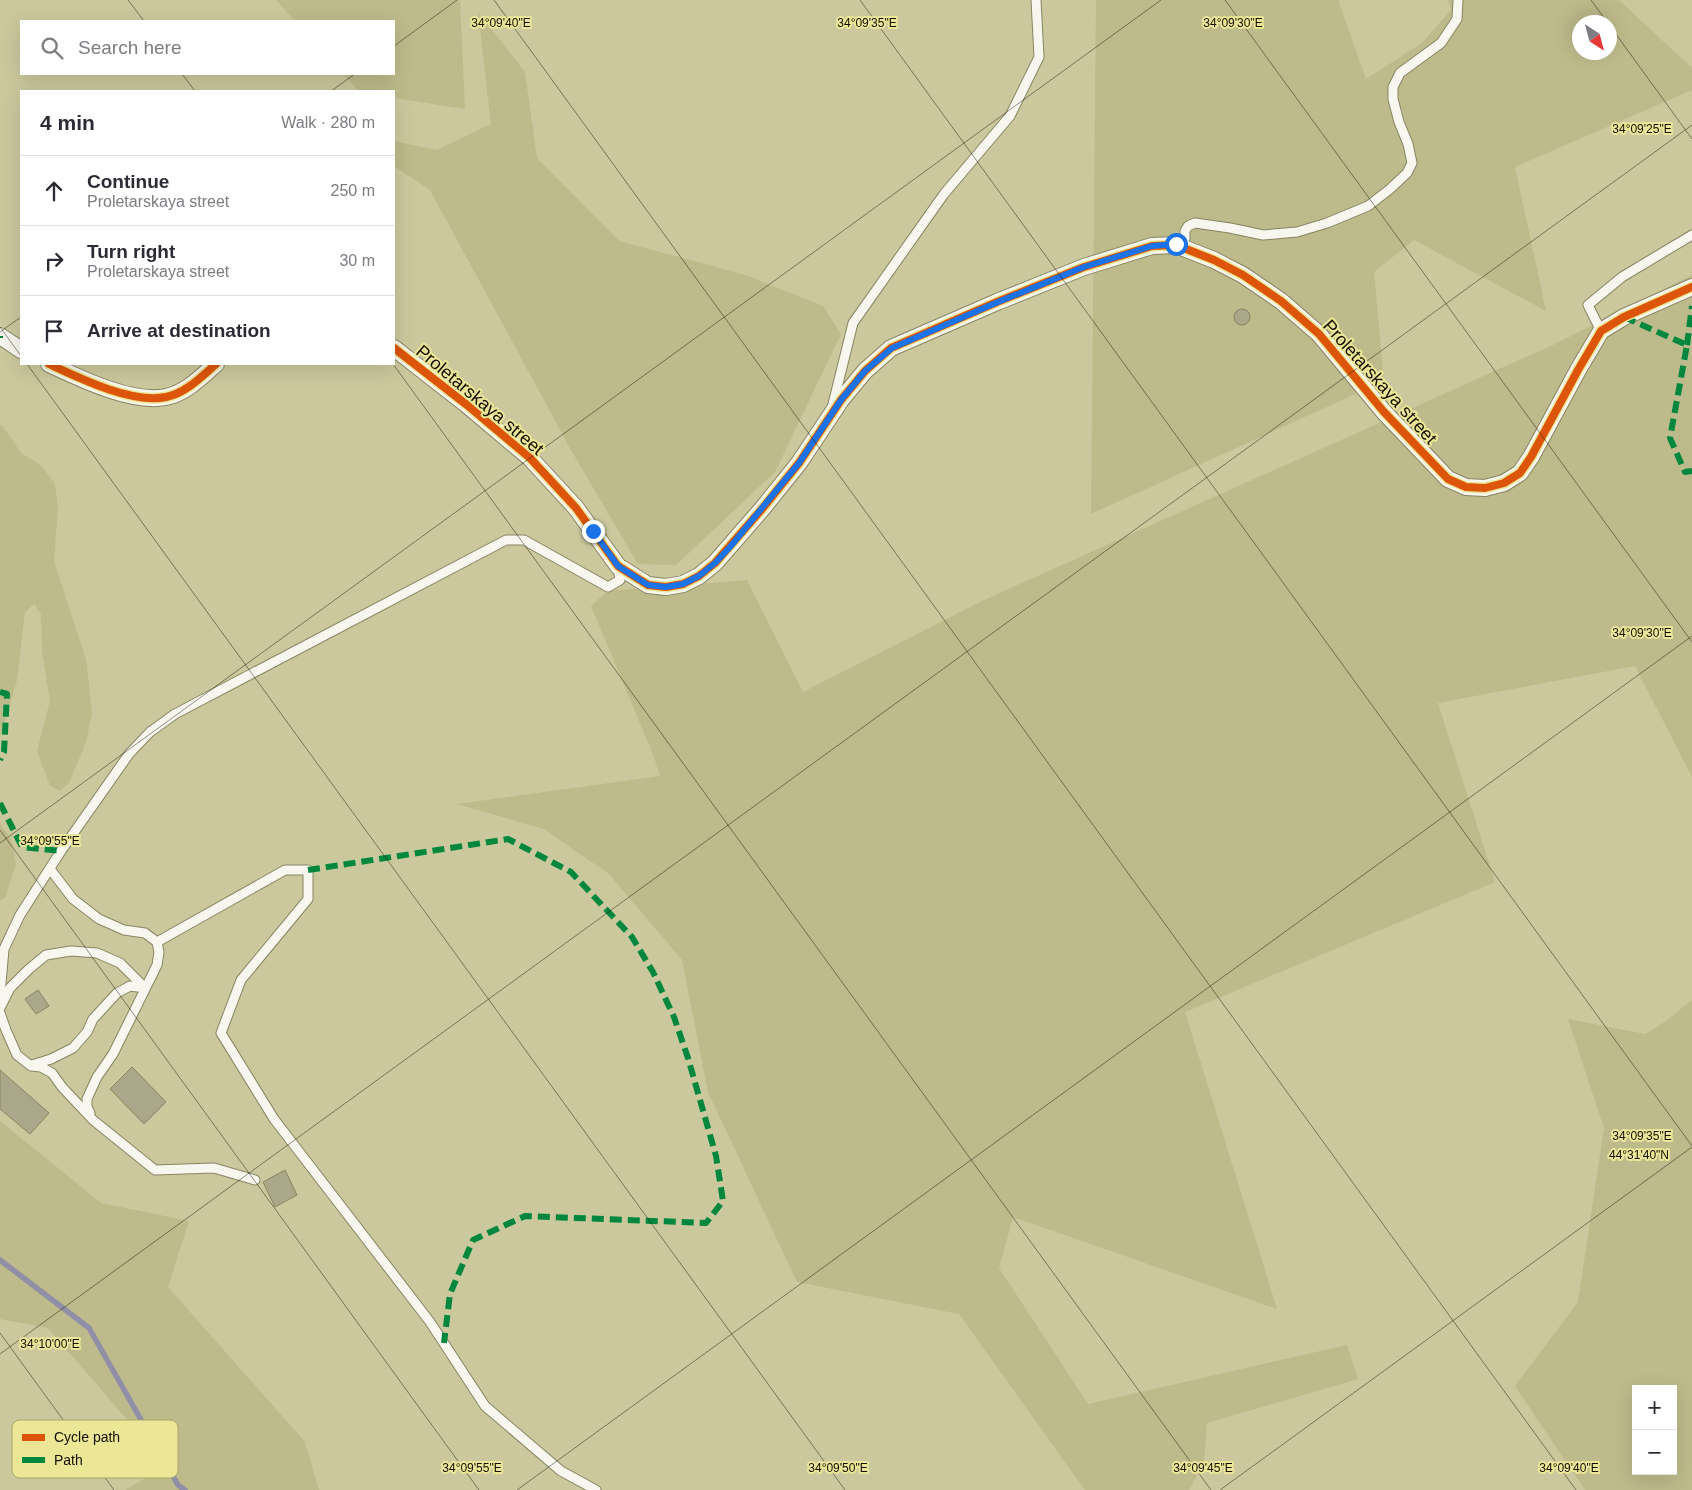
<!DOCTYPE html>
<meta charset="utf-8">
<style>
:root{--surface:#fff;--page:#f2f2f3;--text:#2b2b33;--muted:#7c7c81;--line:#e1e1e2}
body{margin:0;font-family:Helvetica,sans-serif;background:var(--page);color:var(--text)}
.controls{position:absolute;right:15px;bottom:15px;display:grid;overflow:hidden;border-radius:0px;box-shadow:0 5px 20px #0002}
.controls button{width:45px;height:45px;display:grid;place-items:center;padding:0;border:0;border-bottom:1px solid var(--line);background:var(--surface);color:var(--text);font:25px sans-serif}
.compass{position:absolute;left:1572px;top:15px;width:45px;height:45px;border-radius:50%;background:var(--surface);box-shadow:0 5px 20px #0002;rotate:144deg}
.stop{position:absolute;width:15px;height:15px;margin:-11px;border:4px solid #1a73e8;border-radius:50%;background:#fff}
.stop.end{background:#1a73e8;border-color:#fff;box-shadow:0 1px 5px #0008}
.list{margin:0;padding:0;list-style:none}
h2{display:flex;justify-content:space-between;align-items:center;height:65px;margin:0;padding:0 20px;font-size:21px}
h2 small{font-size:16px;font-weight:400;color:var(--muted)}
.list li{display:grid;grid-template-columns:32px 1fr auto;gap:15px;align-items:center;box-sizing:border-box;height:70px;padding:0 20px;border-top:1px solid var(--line)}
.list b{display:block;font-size:19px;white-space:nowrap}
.list p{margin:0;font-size:16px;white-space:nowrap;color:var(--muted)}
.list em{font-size:16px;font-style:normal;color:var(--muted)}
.icon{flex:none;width:28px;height:28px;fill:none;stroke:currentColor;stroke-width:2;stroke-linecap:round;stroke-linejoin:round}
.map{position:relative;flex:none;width:1692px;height:1490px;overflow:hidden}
.search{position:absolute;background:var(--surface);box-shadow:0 5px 20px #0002;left:20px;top:20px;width:375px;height:55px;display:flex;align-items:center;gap:12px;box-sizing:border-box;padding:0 18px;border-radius:0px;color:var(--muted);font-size:19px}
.panel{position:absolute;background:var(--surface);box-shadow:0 5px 20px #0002;left:20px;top:90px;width:375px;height:275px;border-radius:0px}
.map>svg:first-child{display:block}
.green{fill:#bdba8b;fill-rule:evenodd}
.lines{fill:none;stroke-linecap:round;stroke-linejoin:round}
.stream{stroke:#918ea7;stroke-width:5.5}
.building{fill:#aaa889;stroke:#878561}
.service-casing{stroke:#888562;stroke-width:11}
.minor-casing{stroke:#888562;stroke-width:18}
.service{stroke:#f7f7f0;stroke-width:9}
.minor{stroke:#f7f7f0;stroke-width:16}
.quiet{stroke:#00873e;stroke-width:6;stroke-dasharray:12 6;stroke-linecap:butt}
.cycleway-casing{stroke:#ebe797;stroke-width:11}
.cycleway{stroke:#dd550b;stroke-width:8}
.route{stroke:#1a73e8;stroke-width:6}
.ticks{fill:none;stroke:#110f00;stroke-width:1;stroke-opacity:0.45}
.labels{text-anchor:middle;stroke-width:4;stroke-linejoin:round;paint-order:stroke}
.street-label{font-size:18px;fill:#110f00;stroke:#ebe797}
.key{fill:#ebe797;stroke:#aaa66a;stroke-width:1}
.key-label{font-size:14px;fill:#110f00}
.ticks-label{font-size:12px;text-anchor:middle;fill:#110f00;stroke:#ebe797;stroke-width:4;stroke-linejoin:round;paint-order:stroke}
</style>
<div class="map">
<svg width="1692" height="1490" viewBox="0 0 1692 1490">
<rect width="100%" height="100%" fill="#cbc89d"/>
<g class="green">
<path d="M276,0H460L465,109L394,98V91H359L343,74H394V21H295Z"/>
<path d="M1096,0H1338L1366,79L1422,43L1451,10L1448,0H1619L1692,68V90L1515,167L1546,311L1414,240L1374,272L1384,381L1091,514ZM1580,22H1610V52H1580Z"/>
<path d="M478,12L525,72L537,158L619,241L746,275L823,306L841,334L775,472L676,565L638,564L571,450L430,190L394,166V141L436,150L491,124Z"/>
<path d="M1692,275V777L1635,666L1438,703L1495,882L1185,1012L1277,1309L1013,1217L999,1268L1088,1404L1347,1345L1358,1379L1207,1423L1204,1462L1189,1490H1085L959,1314L797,1282L708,1092L682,960L609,874L544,829L457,804L660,776L654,757L591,606L608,591L747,580L803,692L982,601L1553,345Z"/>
<path d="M0,425H2L21,453L41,465L55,484L58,507L54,561L86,660L92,713L86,742L69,783L60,791L50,786L37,751L50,701L42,651L41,614L34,604L25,612L17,680L0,737Z"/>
<path d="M0,823L11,840L16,864L5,898L0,901Z"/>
<path d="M1692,1000V1490H1585L1515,1386L1578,1302L1604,1128L1568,1019L1645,1034L1666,1021ZM1636,1389H1673V1471H1636Z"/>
<path d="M0,1121L101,1203L189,1221L168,1287L305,1442L319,1490H125L167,1466L48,1328L0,1319Z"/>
</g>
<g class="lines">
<path class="stream" d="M0,1260L89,1328L178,1485L185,1490"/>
</g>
<g class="building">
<circle cx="1242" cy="317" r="8"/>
<path d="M38,990L49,1006L36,1014L25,999Z"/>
<path d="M132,1067L166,1102L144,1124L110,1089Z"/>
<path d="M0,1070L49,1113L30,1134L0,1109Z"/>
<path d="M285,1170L297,1195L275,1207L263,1182Z"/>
</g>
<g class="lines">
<g class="service-casing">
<g id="service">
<path d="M1176,245L1185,239V231L1188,226L1195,223L1230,228L1263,235L1297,232L1327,223L1368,206L1390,189L1407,173L1412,163L1408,144L1399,122L1393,99V87L1400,73L1441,43L1457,19L1458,0"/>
<path d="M1601,331L1588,305L1622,277L1692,235"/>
<path d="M833,404L853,323L944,194L1010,116L1039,57L1036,0"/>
<path d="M50,869L73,899L99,919L124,930L145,933L157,942L285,870H308V899L241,980L221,1033L274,1119L430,1322L485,1406L561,1471L596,1490"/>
<path d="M0,995L4,949L20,915L61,851L129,754L150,732L175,714L506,540H524L608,587L620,580L618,566"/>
<path d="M0,1008L10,988L29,969L46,955L71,951L97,953L120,963L145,988"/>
<path d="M0,1013L6,1030L17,1055L31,1066L41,1067L52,1073L62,1087L93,1120L155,1170L214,1168L255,1180"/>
<path d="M32,1065L51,1059L73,1048L87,1032L93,1019L117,993L130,986L145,988"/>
<path d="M90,1113L87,1107V1099L97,1077L113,1054L157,965L159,952L157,942"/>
</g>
</g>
<g class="minor-casing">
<g id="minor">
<path d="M0,336L21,350"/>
<path d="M394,348L467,405L530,458L576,508L618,566L648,585L666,587L683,584L699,576L715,563L762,509L799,463L841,400L865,371L891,348L997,302L1084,267L1152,246L1176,245L1214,260L1243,275L1281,301L1319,334L1384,412L1448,479L1466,487L1485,488L1504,483L1520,473L1531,457L1578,370L1601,331L1624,317L1692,287"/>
<path d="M49,364C79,378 132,404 166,397C186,393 201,377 216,364"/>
</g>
</g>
<use href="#service" class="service"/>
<use href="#minor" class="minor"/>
<g class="quiet">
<path d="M1624,317L1687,345L1670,438L1685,472L1692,471"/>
<path d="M0,338V336"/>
<path d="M1687,345L1692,306"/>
<path d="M0,692L7,694L4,752L0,760"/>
<path d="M0,803L22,847L61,851"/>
<path d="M308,870L508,839L571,872L632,937L653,972L674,1017L688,1058L716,1156L723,1201L706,1223L525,1216L473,1240L450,1294L444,1343"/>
</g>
<g class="cycleway-casing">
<g id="cycleway">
<path d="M394,348L467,405L530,458L576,508L618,566L648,585L666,587L683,584L699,576L715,563L762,509L799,463L841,400L865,371L891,348L997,302L1084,267L1152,246L1176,245L1214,260L1243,275L1281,301L1319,334L1384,412L1448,479L1466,487L1485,488L1504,483L1520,473L1531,457L1578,370L1601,331L1624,317L1692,287"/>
<path d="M49,364C79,378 132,404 166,397C186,393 201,377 216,364"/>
</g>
</g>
<use href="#cycleway" class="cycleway"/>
</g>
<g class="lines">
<path class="route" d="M593,531L618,566L648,585L666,587L683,584L699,576L715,563L730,547L799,463L841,400L865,371L892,348L998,302L1084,267L1152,246L1176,244"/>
</g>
<path class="ticks" d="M128,0L144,21M494,0L1576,1490M860,0L1692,1146M1225,0L1692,642M1591,0L1607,22M1610,26L1692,139M394,46L457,0M182,74L195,91M331,91L355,74M0,327L21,356M0,332L21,317M27,364L845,1490M393,364L1211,1490M0,830L479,1490M0,843L1161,0M0,1333L114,1490M0,1354L1692,125M517,1490L1692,636M1220,1490L1692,1147"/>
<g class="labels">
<g class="street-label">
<text transform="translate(1380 382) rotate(48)" y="6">Proletarskaya street</text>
<text transform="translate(480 400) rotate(40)" y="6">Proletarskaya street</text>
</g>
</g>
<rect x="12" y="1420" width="166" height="58" rx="8" class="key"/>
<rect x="22" y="1434" width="23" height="7" fill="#dd550b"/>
<rect x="22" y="1457" width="23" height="6" fill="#00873e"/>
<g class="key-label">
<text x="54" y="1442">Cycle path</text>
<text x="54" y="1465">Path</text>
</g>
<g class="ticks-label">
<text x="501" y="27">34°09'40"E</text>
<text x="867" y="27">34°09'35"E</text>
<text x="1233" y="27">34°09'30"E</text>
<text x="1642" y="133">34°09'25"E</text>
<text x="1642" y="637">34°09'30"E</text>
<text x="50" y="845">34°09'55"E</text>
<text x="1642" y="1140">34°09'35"E</text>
<text x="1639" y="1159">44°31'40"N</text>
<text x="50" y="1348">34°10'00"E</text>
<text x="472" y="1472">34°09'55"E</text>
<text x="838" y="1472">34°09'50"E</text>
<text x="1203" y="1472">34°09'45"E</text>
<text x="1569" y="1472">34°09'40"E</text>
</g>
</svg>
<div class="controls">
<button>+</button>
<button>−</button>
</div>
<svg class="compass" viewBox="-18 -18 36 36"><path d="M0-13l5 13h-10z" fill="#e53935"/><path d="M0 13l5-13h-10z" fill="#7c7c81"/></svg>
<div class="stop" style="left:1176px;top:244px"></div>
<div class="stop end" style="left:593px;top:531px"></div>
<div class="search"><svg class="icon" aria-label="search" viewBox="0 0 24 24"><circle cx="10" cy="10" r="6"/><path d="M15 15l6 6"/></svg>Search here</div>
<section class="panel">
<h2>4 min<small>Walk · 280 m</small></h2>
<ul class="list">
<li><svg class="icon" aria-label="ahead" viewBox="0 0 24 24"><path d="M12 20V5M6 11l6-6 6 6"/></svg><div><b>Continue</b><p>Proletarskaya street</p></div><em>250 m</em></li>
<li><svg class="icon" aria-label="right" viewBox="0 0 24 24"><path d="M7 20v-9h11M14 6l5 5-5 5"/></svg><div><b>Turn right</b><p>Proletarskaya street</p></div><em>30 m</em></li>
<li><svg class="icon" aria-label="arrive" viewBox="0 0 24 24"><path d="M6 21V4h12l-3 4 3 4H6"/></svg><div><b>Arrive at destination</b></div></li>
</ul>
</section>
</div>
